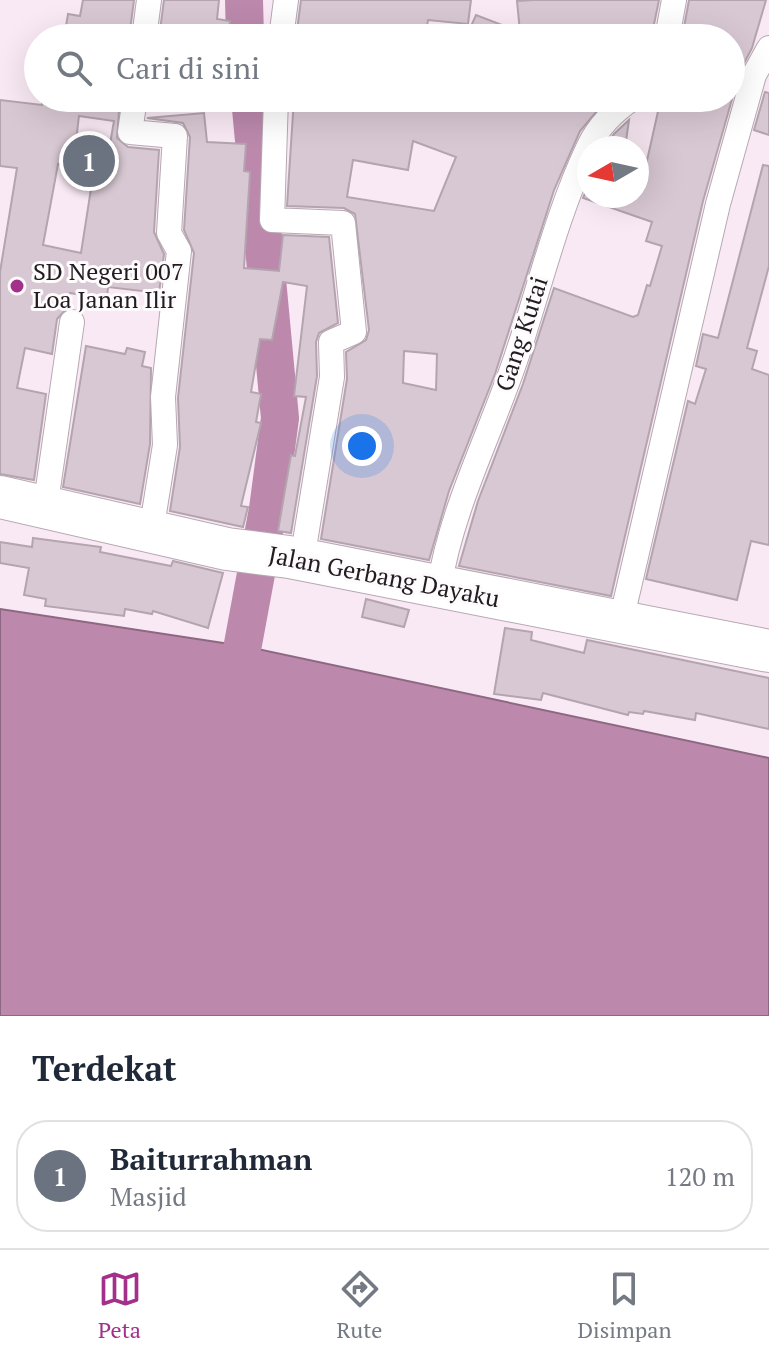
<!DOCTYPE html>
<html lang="id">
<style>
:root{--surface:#fff;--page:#f6f6f7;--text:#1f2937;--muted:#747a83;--line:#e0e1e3;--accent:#a3308b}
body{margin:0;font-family:"PT Serif",serif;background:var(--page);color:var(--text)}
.compass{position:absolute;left:577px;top:136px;width:72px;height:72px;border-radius:50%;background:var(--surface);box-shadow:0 8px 32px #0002;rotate:261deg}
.you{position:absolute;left:362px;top:446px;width:28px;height:28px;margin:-20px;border:6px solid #fff;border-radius:50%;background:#1a73e8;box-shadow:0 0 0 12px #1a73e833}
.badge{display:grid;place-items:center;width:52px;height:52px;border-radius:50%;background:var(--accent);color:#fff;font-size:26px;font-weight:700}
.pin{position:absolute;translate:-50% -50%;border:4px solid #fff;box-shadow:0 2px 8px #0006}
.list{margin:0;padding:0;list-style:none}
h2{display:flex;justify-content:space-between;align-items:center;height:104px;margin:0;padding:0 32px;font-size:34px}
h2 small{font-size:26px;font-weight:400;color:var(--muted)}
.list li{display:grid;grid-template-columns:52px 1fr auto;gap:24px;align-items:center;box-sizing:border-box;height:112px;margin:0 16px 16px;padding:0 16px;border:2px solid var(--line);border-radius:32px}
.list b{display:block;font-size:30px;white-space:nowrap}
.list p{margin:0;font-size:26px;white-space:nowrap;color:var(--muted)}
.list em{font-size:26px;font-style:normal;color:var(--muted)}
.icon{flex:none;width:44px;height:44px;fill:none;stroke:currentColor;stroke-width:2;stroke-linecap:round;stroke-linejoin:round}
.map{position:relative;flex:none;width:769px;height:1016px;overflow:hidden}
.search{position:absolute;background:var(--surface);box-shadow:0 8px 32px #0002;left:24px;right:24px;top:24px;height:88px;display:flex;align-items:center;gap:20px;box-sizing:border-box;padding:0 28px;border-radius:44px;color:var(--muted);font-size:30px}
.sheet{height:232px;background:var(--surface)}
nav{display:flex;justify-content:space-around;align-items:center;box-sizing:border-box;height:112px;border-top:2px solid var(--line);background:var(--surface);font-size:22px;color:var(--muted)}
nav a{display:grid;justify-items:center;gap:4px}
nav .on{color:var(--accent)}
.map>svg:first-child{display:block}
.water{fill:#bc89ad;stroke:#8e6883;stroke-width:2}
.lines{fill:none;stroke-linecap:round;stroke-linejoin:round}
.river{stroke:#bc89ad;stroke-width:38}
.building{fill:#d8c8d3;stroke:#b3a4ae;stroke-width:2;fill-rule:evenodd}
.street-casing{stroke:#b7a8b2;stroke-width:26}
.highway-casing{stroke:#b7a8b2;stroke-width:44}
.street{stroke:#fff;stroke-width:24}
.highway{stroke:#fff;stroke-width:42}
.poi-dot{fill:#a3308b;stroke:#fefbfd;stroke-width:3}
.labels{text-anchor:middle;stroke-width:6;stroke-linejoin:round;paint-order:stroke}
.poi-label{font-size:24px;fill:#221c20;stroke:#fefbfd;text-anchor:start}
.street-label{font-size:24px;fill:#221c20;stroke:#fefbfd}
</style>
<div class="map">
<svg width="769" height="1016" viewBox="0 0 769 1016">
<rect width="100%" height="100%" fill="#f9e9f4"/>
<path class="water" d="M0,609L243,646L769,758V1016H0Z"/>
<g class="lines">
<g class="river">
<path d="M244,0L245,38"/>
<path d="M233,698L268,509L280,418L250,98"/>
</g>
</g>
<g class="building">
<path d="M83,0H134L129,38H64L68,14L80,16Z"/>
<path d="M164,0H219L217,19L230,21L228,38H159Z"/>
<path d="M301,0H471L468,24L428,20L425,38H296Z"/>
<path d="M534,0H659L653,29L642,26L641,38H478L468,33L476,15L520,32L517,1Z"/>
<path d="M689,0H766L752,48L740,71L703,201L611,596L459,566L478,501L523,384L554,288L633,317L638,315L647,285L650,286L662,246L646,241L652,222L583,198L589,184V196H637V163L646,165L661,98H731V38H682Z"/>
<path d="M765,92L769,93V135L754,130Z"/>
<path d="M43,98H120L117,138L128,147L159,150L154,232L164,254L159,293L108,287L107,299L70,293L67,308L57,319L52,354L25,348L17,388L46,394L34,480L0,474V272L17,168L0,166V100L42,105ZM79,116L114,121L104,178L93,176L81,253L43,245L58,164L73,166Z"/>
<path d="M294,98H608L580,131L554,190L495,374L449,491L429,560L321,539L347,379L346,352L366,340L369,330L355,214L344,208L287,206ZM413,141L456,157L434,211L347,197L353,160L408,170ZM404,351L437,354L436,390L403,383Z"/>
<path d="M204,113L207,142L246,144L244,171L250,172L244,268L279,271L283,235L329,237L338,323L319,333L316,342L317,376L291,533L278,531L291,455L295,456L306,397L294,396L307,286L283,282L272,340L260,339L251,392L261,394L256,422L261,423L241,506L248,507L243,527L170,511L180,447L178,398L194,253L184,230L190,137L183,123L147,118Z"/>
<path d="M629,120L625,148H605L614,134Z"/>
<path d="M763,165L769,166V266L747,348L757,351L752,369L769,375V545L751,541L737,600L646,579L688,401L695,404L706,369L696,366L703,334L718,338Z"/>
<path d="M86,346L125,354L127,348L145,352L142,366L151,368L150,444L140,504L63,487Z"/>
<path d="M33,538L101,547L100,552L171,566L173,561L223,573L208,628L153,611L152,614L125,609L124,616L45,606L46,599L24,595L29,568L0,563V542L32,547Z"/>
<path d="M366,599L409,610L404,627L362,617Z"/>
<path d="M505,628L532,632L531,640L584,653L587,640L769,678V729L696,713L695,720L644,711L643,714L629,712L628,715L543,693L541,700L494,694Z"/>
</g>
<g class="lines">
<g class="street-casing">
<g id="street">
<path d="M144,38L149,0"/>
<path d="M281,38L286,0"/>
<path d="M667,38L674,0"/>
<path d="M135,98L130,132L175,136L169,233L179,251L163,397L165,445L151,532"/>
<path d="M276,98L272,220L343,223L354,332L331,342L332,377L302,560"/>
<path d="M45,509L72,322"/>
<path d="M439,587C453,502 493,430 519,349C541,282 558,211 589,146C599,125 615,110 633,98"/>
<path d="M621,621L718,204L754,75L769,48"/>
</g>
</g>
<g class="highway-casing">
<path id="highway" d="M0,497L227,549L289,557L769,651"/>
</g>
<use href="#street" class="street"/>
<use href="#highway" class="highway"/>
</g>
<circle class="poi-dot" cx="17" cy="286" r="8"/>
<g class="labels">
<g class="poi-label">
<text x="33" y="280">SD Negeri 007<tspan x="33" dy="28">Loa Janan Ilir</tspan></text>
</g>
<g class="street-label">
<text transform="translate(522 334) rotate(-72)" y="8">Gang Kutai</text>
<text transform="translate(384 577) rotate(11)" y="8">Jalan Gerbang Dayaku</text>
</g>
</g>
</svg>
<svg class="compass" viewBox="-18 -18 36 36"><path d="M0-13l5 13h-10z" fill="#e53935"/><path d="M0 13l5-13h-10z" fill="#747a83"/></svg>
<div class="you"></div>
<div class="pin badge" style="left:89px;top:161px;background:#6b7280">1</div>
<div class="search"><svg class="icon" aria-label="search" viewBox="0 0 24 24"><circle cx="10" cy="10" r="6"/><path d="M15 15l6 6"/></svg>Cari di sini</div>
</div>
<section class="sheet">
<h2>Terdekat<small></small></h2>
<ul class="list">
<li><span class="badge" style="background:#6b7280">1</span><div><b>Baiturrahman</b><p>Masjid</p></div><em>120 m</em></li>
</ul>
</section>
<nav>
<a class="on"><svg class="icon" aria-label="map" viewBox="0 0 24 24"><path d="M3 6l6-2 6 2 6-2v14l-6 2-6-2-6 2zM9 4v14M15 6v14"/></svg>Peta</a>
<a><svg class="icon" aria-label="directions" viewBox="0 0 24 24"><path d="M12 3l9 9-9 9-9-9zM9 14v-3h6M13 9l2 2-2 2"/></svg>Rute</a>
<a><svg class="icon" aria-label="saved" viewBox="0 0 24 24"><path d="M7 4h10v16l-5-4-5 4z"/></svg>Disimpan</a>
</nav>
